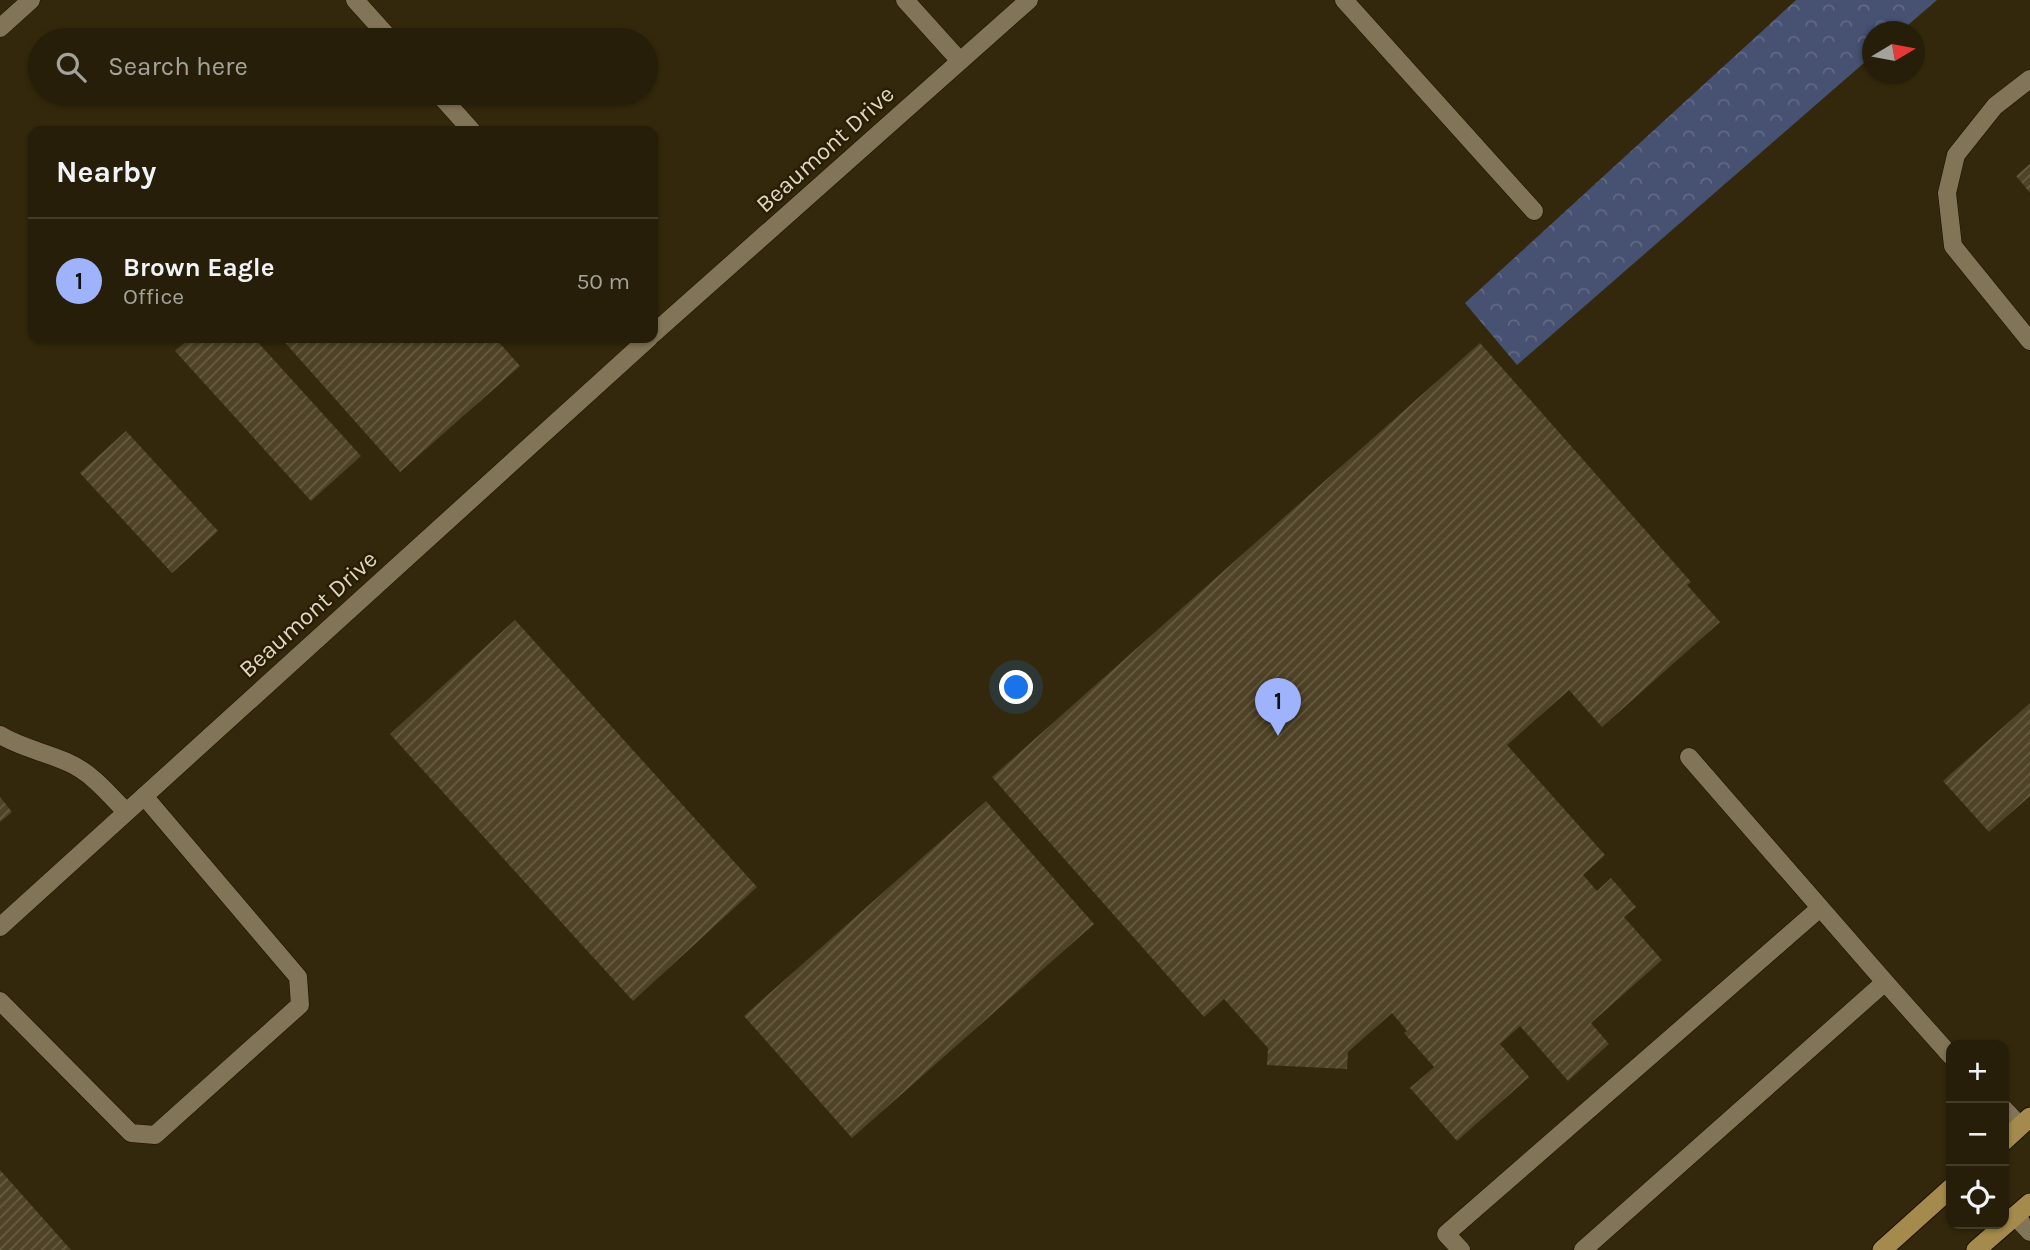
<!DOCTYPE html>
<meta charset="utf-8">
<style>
:root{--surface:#261e08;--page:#2e2712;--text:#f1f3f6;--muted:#a4a29c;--line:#423c29;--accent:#9fb3fd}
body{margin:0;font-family:Karla,sans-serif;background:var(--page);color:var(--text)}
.controls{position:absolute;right:21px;bottom:21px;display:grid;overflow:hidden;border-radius:14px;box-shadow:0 2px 5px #0004}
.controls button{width:63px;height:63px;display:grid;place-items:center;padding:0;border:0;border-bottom:2px solid var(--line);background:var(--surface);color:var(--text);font:35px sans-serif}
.compass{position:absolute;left:1862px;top:21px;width:63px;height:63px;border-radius:50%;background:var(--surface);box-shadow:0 2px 5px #0004;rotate:80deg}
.you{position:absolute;left:1017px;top:688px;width:24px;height:24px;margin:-18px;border:5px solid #fff;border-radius:50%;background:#1a73e8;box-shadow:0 0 0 10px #1a73e833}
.badge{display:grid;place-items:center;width:46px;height:46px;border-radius:50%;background:var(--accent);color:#111;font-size:23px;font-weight:700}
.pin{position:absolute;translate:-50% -58px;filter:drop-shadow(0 2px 4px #0008)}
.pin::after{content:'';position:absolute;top:37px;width:24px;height:21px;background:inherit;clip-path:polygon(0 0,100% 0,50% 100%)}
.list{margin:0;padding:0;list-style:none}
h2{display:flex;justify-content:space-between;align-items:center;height:91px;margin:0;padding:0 28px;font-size:30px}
h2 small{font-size:23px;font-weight:400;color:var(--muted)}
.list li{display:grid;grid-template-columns:46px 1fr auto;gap:21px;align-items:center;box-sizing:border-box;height:126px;padding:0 28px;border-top:2px solid var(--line)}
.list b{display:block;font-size:26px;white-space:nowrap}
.list p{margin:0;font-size:23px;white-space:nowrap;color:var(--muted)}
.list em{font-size:23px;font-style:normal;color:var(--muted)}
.icon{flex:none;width:38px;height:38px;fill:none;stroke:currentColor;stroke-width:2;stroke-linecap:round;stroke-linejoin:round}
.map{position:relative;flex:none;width:2030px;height:1250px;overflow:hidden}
.search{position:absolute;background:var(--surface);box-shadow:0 2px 5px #0004;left:28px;top:28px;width:630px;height:77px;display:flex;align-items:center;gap:18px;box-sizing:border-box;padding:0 24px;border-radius:38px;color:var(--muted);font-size:26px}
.panel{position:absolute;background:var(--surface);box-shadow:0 2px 5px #0004;left:28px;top:126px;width:630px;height:217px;border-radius:14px}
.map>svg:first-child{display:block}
.forest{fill:url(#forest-crowns)}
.building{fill:url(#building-hatch)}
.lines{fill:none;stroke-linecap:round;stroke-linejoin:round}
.service-casing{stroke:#1b1000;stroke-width:19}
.minor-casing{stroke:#1b1000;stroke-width:19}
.trunk-casing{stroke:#1b1000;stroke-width:21}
.service{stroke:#827457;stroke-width:18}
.minor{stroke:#827457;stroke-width:18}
.trunk{stroke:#a48a4c;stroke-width:19}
.labels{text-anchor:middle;stroke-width:5;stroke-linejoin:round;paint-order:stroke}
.street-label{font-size:24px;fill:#ddd6c6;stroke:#291e02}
</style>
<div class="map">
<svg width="2030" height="1250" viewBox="0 0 2030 1250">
<defs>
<pattern id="forest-crowns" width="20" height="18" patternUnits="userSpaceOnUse" patternTransform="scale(1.75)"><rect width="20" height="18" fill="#475172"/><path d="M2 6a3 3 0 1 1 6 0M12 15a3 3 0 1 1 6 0" fill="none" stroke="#616985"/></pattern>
<pattern id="building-hatch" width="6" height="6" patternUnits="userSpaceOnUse" patternTransform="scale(1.75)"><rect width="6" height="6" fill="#4f4226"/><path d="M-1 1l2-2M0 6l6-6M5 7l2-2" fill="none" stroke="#685d44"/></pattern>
</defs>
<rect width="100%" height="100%" fill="#33280b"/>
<path class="forest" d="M1796,0H1937L1901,31L1872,32V56L1517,365L1465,303Z"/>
<g class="building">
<path d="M2030,164V193L2016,176Z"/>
<path d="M190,338H254L361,456L311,501L175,351Z"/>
<path d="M281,338H495L520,366L400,472Z"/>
<path d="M1480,343L1691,582L1687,585L1720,622L1602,727L1569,690L1507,745L1605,855L1583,875L1597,891L1611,878L1636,907L1624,917L1662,960L1591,1023L1609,1044L1568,1081L1520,1026L1500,1044L1529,1077L1457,1141L1410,1088L1434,1067L1404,1033L1407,1031L1392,1013L1348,1052L1347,1069L1267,1065L1268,1048L1224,999L1204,1017L992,777Z"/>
<path d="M126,431L218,531L172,573L80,473Z"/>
<path d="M515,620L757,887L633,1001L390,734Z"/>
<path d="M2030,703V796L1989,832L1943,781Z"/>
<path d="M0,797L12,812L0,822Z"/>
<path d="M986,801L1094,924L852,1138L744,1016Z"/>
<path d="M0,1170L71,1250H0Z"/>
</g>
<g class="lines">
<g class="service-casing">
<g id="service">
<path d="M905,0L960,61"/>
<path d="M1344,0L1534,211"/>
<path d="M2030,79L1995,106L1956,155L1947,193L1953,246L2030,341"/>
<path d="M0,735C21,748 45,752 67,762C91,772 109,794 126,812"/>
<path d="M1689,757L1885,982"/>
<path d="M0,1001L131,1133L155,1135L300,1005L298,977L144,796"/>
<path d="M2004,1109L2020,1126"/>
<path d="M2015,1216L2030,1232"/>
<path d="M1461,1250L1446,1234L1820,908"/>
<path d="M1583,1250L1885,982L1951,1056"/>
</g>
</g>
<g class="minor-casing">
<g id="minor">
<path d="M355,0L391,40"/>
<path d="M0,28L31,0"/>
<path d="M438,93L472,131"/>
<path d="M653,334L1029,0"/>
<path d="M0,927L649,338"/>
</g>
</g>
<g class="trunk-casing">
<g id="trunk">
<path d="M2004,1141L2030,1117"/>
<path d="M1882,1250L1951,1188"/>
<path d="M1976,1250L2030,1203"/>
</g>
</g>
<use href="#service" class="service"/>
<use href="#minor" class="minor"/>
<use href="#trunk" class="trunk"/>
</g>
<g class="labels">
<g class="street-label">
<text transform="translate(825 149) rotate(-42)" y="8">Beaumont Drive</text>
<text transform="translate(308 614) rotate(-42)" y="8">Beaumont Drive</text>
</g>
</g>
</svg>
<div class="controls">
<button>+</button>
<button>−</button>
<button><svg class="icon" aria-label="locate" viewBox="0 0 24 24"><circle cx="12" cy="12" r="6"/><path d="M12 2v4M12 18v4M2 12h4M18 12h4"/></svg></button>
</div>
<svg class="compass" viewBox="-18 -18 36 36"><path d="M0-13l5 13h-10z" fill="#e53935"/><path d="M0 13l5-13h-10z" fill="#a4a29c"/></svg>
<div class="you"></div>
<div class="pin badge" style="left:1278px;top:736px">1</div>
<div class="search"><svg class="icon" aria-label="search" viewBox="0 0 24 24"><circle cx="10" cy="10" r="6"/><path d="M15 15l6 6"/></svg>Search here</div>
<section class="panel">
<h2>Nearby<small></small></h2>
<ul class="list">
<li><span class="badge">1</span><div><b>Brown Eagle</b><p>Office</p></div><em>50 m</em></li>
</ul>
</section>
</div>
